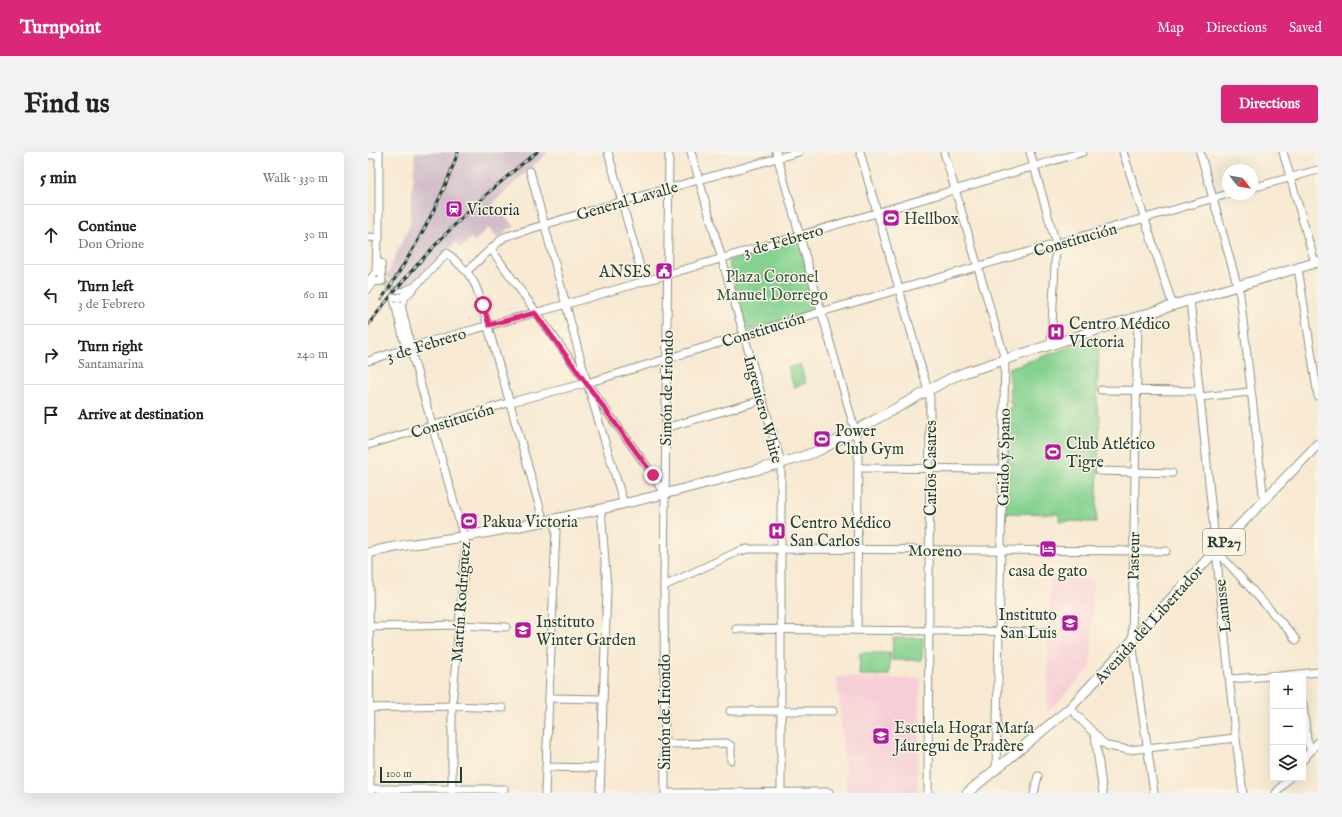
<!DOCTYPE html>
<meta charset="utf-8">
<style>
:root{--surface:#fff;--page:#f2f2f2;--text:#222;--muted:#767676;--line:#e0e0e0;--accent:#db2777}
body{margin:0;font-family:"IM FELL English",serif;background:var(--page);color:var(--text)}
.controls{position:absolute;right:12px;bottom:12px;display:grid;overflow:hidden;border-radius:4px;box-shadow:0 4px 16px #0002}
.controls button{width:36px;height:36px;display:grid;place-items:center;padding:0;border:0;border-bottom:1px solid var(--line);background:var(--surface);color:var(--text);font:20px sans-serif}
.compass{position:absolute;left:854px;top:12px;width:36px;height:36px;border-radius:50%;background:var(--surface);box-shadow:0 4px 16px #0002;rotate:121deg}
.scale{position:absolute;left:12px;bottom:10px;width:82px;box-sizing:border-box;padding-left:4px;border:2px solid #1f3d34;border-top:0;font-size:11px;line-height:14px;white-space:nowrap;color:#1f3d34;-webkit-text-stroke:3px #fcf5e5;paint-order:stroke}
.stop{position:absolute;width:12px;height:12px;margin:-9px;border:3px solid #db2777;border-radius:50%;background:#fff}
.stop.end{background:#db2777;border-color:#fff;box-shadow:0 1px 4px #0008}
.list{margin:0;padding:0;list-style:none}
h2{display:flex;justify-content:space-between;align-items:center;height:52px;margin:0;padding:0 16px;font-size:17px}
h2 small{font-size:13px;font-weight:400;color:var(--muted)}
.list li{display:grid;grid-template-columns:26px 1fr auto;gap:12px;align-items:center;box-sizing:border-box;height:60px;padding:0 16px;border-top:1px solid var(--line)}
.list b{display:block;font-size:15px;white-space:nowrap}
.list p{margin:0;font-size:13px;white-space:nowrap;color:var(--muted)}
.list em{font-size:13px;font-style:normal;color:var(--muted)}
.icon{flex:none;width:22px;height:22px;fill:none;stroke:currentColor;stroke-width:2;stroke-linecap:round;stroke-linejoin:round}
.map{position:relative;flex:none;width:950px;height:641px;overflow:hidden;border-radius:4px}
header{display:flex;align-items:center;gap:24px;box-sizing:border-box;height:56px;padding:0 20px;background:var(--accent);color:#fff}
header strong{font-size:19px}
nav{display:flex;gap:22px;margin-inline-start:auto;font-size:14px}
.intro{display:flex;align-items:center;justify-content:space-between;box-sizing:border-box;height:96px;padding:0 24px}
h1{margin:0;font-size:28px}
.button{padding:10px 18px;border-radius:4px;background:var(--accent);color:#fff;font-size:14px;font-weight:700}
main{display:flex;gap:24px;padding:0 24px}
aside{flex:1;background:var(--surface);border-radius:4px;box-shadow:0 4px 16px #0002}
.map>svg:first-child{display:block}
.built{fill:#f6cfd6}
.industrial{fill:#d1bdc9}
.green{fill:#85d290;stroke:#528862}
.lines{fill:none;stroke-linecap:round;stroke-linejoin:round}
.minor-tunnel{stroke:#cdc7b2;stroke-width:7;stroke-dasharray:7 3.5;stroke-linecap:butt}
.minor-casing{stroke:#8c9383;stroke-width:9}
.major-casing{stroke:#8c9383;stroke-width:11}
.minor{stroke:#fff;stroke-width:7}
.major{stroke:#fff;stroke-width:9}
.rail-casing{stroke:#1f3d34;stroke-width:3}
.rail{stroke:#fcf5e5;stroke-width:1.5;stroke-dasharray:4.5;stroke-linecap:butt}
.minor-bridge-casing{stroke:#8c9383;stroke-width:9;stroke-linecap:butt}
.minor-bridge{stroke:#fff;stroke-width:7}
.route{stroke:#db2777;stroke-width:5}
.labels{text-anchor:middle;stroke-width:3;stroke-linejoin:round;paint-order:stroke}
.shield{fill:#fcf5e5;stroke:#617469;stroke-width:1}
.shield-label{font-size:15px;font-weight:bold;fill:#1f3d34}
.street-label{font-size:16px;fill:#1f3d34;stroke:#fcf5e5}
.poi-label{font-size:16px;fill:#1f3d34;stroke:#fcf5e5;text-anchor:start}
.park-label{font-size:16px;fill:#335b46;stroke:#fcf5e5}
</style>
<header>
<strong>Turnpoint</strong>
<nav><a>Map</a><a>Directions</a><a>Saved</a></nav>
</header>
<div class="intro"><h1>Find us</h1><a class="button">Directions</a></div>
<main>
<aside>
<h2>5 min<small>Walk · 330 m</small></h2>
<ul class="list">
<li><svg class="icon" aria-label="ahead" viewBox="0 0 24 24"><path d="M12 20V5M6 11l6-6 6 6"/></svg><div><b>Continue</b><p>Don Orione</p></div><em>30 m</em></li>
<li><svg class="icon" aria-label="left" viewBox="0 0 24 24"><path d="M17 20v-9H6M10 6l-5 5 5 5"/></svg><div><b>Turn left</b><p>3 de Febrero</p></div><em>60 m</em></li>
<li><svg class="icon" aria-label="right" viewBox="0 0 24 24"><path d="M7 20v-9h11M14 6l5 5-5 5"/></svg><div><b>Turn right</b><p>Santamarina</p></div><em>240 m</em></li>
<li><svg class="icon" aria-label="arrive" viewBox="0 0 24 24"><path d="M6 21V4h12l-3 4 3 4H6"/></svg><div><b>Arrive at destination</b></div></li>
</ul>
</aside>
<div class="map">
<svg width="950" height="641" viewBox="0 0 950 641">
<rect width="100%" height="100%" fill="#fcf5e5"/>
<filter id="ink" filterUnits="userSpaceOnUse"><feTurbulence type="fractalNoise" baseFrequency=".025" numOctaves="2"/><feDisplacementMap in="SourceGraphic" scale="8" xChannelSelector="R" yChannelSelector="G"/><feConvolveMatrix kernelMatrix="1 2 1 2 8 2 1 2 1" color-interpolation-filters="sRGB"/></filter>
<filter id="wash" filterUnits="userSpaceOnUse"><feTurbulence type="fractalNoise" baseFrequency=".012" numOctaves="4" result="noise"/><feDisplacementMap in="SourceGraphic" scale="16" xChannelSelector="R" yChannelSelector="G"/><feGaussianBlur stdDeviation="0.9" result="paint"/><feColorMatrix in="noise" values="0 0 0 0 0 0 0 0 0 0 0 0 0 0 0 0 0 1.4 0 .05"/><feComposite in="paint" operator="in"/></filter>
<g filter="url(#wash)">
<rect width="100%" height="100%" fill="#f8e9d2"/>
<g class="built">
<path d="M682,426L725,427L723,515L679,561Z"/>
<path d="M469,525L553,527L549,641H479Z"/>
</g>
<path class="industrial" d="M47,0H180L125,51L147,75L140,77L131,86L120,76L106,90L103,86L93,96L88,91L38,136L34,135L18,125L42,72Z"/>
<g class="green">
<path d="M428,89H431L448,157L446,159L382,178L379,177L360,109Z"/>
<path d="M731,185L729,254L730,262L732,263L728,370L691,369V362L638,361L641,256H644V252L642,251L641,216Z"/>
<path d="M432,212L438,231L426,235L420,216Z"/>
<path d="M525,486H555L554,508H524Z"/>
<path d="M492,501H522L521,523H491Z"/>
</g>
</g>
<g filter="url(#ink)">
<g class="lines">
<path class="minor-tunnel" d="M14,129L29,139"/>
<g class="minor-casing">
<g id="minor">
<path d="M240,0L276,129"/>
<path d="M323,0L413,311V641"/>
<path d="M408,0L490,289L489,478"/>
<path d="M492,0L562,246L560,641"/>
<path d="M576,0L637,207L628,618"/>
<path d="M662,0L688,92L683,193"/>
<path d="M755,0L805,154"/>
<path d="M832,0L872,143L896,349"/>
<path d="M915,0L947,111"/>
<path d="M0,3H11"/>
<path d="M162,19L219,231L256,352"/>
<path d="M884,36L950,18"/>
<path d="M0,85L11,86"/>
<path d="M123,97L216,227"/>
<path d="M79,101L37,145L33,153L41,187L42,195L98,393L84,554V641"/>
<path d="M79,101C92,113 104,122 110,140L176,370"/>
<path d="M930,116L950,244"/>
<path d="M99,119L136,85L255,49L431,0"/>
<path d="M0,130L8,120L9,92L11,86V0"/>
<path d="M0,137L6,130L14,129L13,111"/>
<path d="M26,147L36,189L41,195"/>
<path d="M822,148L866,572L875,641"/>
<path d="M30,151L31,145L29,139L35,140L43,136"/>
<path d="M770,165L764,490L786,641"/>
<path d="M0,209L42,195L199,152L715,0"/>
<path d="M222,236L285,323L296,342"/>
<path d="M733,238L831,239"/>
<path d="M831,245L882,240"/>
<path d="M297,276L394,248"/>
<path d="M0,293L143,250L219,231L453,160L860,42"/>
<path d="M490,316L634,317"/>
<path d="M731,319L804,321"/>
<path d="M848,398L922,480L928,488"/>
<path d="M1,401L2,641"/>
<path d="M296,434L371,399L380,397L798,399"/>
<path d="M0,475L90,473L138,475"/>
<path d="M368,477L678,480"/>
<path d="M912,524L950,520"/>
<path d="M862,527L905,524"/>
<path d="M182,546L234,547"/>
<path d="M935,552L939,588L943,599"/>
<path d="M0,556L84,554L135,556"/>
<path d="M702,556L734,590L740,594L761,598L868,586"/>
<path d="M362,559H465"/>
<path d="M727,583L735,641"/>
<path d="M296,592L359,591L363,594V608"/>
<path d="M935,608L950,590"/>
<path d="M178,615L232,616"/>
<path d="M0,637H136"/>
<path d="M177,641L188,378L184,368"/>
<path d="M232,641L239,436L233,357"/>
<path d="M297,641L296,434L301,0"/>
<path d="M302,641L461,640"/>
<path d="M666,641L670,624"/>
<path d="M908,641L921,626"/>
</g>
</g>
<g class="major-casing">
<g id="major">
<path d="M0,401C32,392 66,390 99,384C184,369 269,350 353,327C386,318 421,311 452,298L583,226L598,220L822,148L950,110"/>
<path d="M599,641L702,556L848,398L950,292"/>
</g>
</g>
<use href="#minor" class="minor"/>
<use href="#major" class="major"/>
<g class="rail-casing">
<g id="rail">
<path d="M13,148C44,102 72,53 90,0"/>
<path d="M0,173C48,109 105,50 169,0"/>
</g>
</g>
<use href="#rail" class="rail"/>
<g class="minor-bridge-casing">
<path id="minor-bridge" d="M26,146L34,145"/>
</g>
<use href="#minor-bridge" class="minor-bridge"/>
</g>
</g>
<g class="lines" filter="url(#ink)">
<path class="route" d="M115,153L121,173L167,161L285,323"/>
</g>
<defs>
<g id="station-square" transform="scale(0.9)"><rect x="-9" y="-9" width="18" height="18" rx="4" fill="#b5179e" stroke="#fcf5e5"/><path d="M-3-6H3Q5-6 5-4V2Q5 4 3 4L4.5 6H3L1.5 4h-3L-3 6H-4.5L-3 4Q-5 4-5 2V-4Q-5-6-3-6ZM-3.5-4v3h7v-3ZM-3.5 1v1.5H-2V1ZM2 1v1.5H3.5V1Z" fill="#fff"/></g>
<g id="stadium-square" transform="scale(0.9)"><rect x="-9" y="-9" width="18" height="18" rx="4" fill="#b5179e" stroke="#fcf5e5"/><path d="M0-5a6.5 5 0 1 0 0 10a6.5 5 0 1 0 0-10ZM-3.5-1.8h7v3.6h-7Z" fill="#fff"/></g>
<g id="civic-square" transform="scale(0.9)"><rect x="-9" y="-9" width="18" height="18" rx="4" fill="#b5179e" stroke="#fcf5e5"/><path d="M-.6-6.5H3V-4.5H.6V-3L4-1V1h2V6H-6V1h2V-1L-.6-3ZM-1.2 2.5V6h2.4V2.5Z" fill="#fff"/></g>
<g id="hospital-square" transform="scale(0.9)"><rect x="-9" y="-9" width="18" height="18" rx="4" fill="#b5179e" stroke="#fcf5e5"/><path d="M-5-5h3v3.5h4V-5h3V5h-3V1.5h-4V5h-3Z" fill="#fff"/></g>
<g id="hotel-square" transform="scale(0.9)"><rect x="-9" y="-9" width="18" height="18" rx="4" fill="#b5179e" stroke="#fcf5e5"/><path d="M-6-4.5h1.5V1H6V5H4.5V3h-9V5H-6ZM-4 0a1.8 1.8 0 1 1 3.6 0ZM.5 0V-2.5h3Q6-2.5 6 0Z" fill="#fff"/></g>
<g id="school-square" transform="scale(0.9)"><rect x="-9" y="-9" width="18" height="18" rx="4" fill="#b5179e" stroke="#fcf5e5"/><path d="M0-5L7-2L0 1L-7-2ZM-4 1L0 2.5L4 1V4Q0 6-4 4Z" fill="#fff"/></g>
</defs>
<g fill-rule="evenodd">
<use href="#station-square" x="86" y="57"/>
<use href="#stadium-square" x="523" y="66"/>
<use href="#civic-square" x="296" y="119"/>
<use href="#hospital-square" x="688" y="180"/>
<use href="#stadium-square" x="454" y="287"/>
<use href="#stadium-square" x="685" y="300"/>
<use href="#stadium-square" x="101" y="369"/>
<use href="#hospital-square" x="409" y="379"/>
<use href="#hotel-square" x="680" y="397"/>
<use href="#school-square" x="702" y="471"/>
<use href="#school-square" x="155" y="478"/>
<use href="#school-square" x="513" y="584"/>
</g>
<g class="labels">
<rect class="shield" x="835" y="377" width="42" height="26" rx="3"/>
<g class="shield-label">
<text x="856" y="395">RP27</text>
</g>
<g class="street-label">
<text transform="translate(259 48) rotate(-16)" y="6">General Lavalle</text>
<text transform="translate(707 87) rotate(-16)" y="6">Constitución</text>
<text transform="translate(415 88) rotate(-16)" y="6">3 de Febrero</text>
<text transform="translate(395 177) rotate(-17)" y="6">Constitución</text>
<text transform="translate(58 192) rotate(-17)" y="6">3 de Febrero</text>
<text transform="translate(298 236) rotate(-89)" y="6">Simón de Iriondo</text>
<text transform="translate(396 257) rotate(75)" y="6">Ingeniero White</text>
<text transform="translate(84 268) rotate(-17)" y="6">Constitución</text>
<text transform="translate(635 305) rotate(-89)" y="6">Guido y Spano</text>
<text transform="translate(562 316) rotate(-90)" y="6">Carlos Casares</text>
<text transform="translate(567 398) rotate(1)" y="6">Moreno</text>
<text transform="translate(765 404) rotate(-89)" y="6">Pasteur</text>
<text transform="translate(92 450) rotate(-86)" y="6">Martín Rodríguez</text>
<text transform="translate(854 454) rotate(-96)" y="6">Lanusse</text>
<text transform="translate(780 472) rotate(-48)" y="6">Avenida del Libertador</text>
<text transform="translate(296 560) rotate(-90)" y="6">Simón de Iriondo</text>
</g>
<g class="poi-label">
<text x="99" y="63">Victoria</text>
<text x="536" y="72">Hellbox</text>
<text x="283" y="125" text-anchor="end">ANSES</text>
<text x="701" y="177">Centro Médico<tspan x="701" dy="18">VIctoria</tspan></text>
<text x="467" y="284">Power<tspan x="467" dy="18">Club Gym</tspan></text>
<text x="698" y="297">Club Atlético<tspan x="698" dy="18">Tigre</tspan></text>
<text x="114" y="375">Pakua Victoria</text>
<text x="422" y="376">Centro Médico<tspan x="422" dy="18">San Carlos</tspan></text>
<text x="680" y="424" text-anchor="middle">casa de gato</text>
<text x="689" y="468" text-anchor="end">Instituto<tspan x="689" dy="18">San Luis</tspan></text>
<text x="168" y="475">Instituto<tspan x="168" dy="18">Winter Garden</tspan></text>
<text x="526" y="581">Escuela Hogar María<tspan x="526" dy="18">Jáuregui de Pradère</tspan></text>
</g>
<g class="park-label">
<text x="404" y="130">Plaza Coronel<tspan x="404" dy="18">Manuel Dorrego</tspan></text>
</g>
</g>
</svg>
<div class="controls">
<button>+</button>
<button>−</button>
<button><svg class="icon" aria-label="layers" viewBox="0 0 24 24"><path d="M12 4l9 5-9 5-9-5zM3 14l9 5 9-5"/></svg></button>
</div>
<svg class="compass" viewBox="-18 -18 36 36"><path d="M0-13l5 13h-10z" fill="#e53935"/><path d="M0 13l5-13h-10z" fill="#767676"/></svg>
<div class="scale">100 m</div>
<div class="stop" style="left:115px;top:153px"></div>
<div class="stop end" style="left:285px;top:323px"></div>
</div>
</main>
